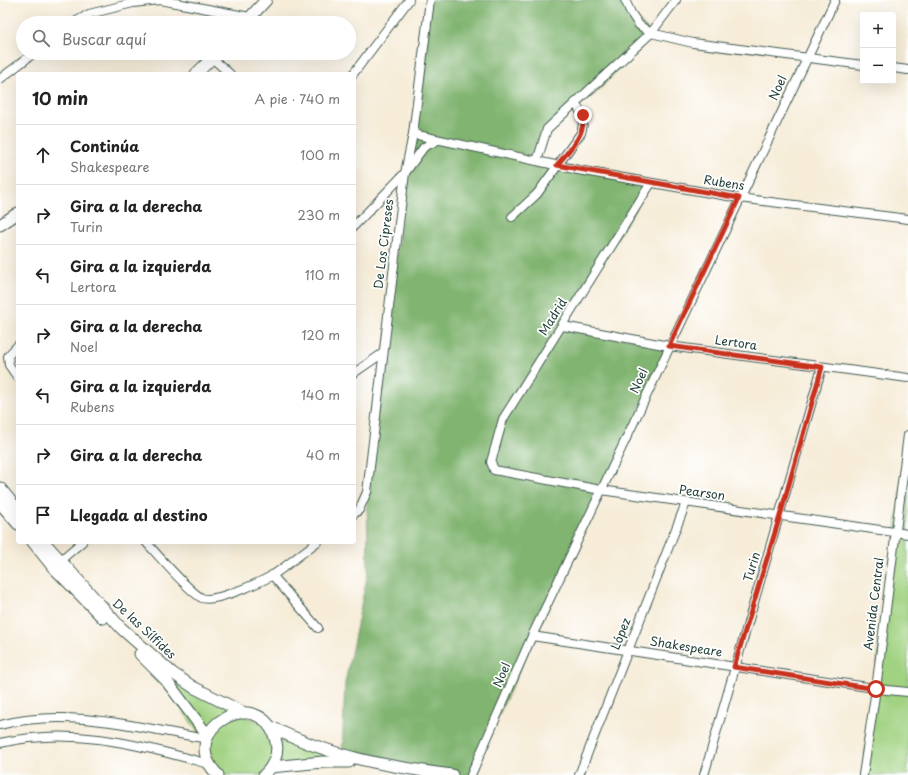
<!DOCTYPE html>
<html lang="es">
<meta charset="utf-8">
<style>
:root{--surface:#fff;--page:#f2f2f2;--text:#222;--muted:#767676;--line:#e0e0e0}
body{margin:0;font-family:"Playpen Sans",sans-serif;background:var(--page);color:var(--text)}
.controls{position:absolute;right:12px;top:12px;display:grid;overflow:hidden;border-radius:4px;box-shadow:0 4px 16px #0002}
.controls button{width:36px;height:36px;display:grid;place-items:center;padding:0;border:0;border-bottom:1px solid var(--line);background:var(--surface);color:var(--text);font:20px sans-serif}
.stop{position:absolute;width:12px;height:12px;margin:-9px;border:3px solid #c8321e;border-radius:50%;background:#fff}
.stop.end{background:#c8321e;border-color:#fff;box-shadow:0 1px 4px #0008}
.list{margin:0;padding:0;list-style:none}
h2{display:flex;justify-content:space-between;align-items:center;height:52px;margin:0;padding:0 16px;font-size:17px}
h2 small{font-size:13px;font-weight:400;color:var(--muted)}
.list li{display:grid;grid-template-columns:26px 1fr auto;gap:12px;align-items:center;box-sizing:border-box;height:60px;padding:0 16px;border-top:1px solid var(--line)}
.list b{display:block;font-size:15px;white-space:nowrap}
.list p{margin:0;font-size:13px;white-space:nowrap;color:var(--muted)}
.list em{font-size:13px;font-style:normal;color:var(--muted)}
.icon{flex:none;width:22px;height:22px;fill:none;stroke:currentColor;stroke-width:2;stroke-linecap:round;stroke-linejoin:round}
.map{position:relative;flex:none;width:908px;height:775px;overflow:hidden}
.search{position:absolute;background:var(--surface);box-shadow:0 4px 16px #0002;left:16px;top:16px;width:340px;height:44px;display:flex;align-items:center;gap:10px;box-sizing:border-box;padding:0 14px;border-radius:22px;color:var(--muted);font-size:15px}
.panel{position:absolute;background:var(--surface);box-shadow:0 4px 16px #0002;left:16px;top:72px;width:340px;height:472px;border-radius:4px}
.map>svg:first-child{display:block}
.green{fill:#a0d281;stroke:#60885a}
.forest{fill:#80b46f;stroke:#507852}
.lines{fill:none;stroke-linecap:round;stroke-linejoin:round}
.street-casing{stroke:#3f574d;stroke-width:10}
.secondary-casing{stroke:#3f574d;stroke-width:13}
.street{stroke:#fff;stroke-width:8}
.secondary{stroke:#fff;stroke-width:11}
.route{stroke:#c8321e;stroke-width:5}
.labels{text-anchor:middle;stroke-width:3.5;stroke-linejoin:round;paint-order:stroke}
.street-label{font-size:12px;fill:#1f3d34;stroke:#fff}
</style>
<div class="map">
<svg width="908" height="775" viewBox="0 0 908 775">
<rect width="100%" height="100%" fill="#fff"/>
<filter id="ink" filterUnits="userSpaceOnUse"><feTurbulence type="fractalNoise" baseFrequency=".025" numOctaves="2"/><feDisplacementMap in="SourceGraphic" scale="8" xChannelSelector="R" yChannelSelector="G"/><feConvolveMatrix kernelMatrix="1 2 1 2 8 2 1 2 1" color-interpolation-filters="sRGB"/></filter>
<filter id="wash" filterUnits="userSpaceOnUse"><feTurbulence type="fractalNoise" baseFrequency=".012" numOctaves="4" result="noise"/><feDisplacementMap in="SourceGraphic" scale="16" xChannelSelector="R" yChannelSelector="G"/><feGaussianBlur stdDeviation="0.9" result="paint"/><feColorMatrix in="noise" values="0 0 0 0 0 0 0 0 0 0 0 0 0 0 0 0 0 1.4 0 .05"/><feComposite in="paint" operator="in"/></filter>
<g filter="url(#wash)">
<rect width="100%" height="100%" fill="#f6ecd8"/>
<g class="green">
<path d="M908,439V775H862Z"/>
<path d="M145,659L230,707L222,718L242,715L357,762L272,767L269,775H218L207,744Z"/>
</g>
<path class="forest" d="M429,0H625L631,13L651,33L597,92L547,129L537,160L651,183L563,326L669,346L471,775H455L342,756L345,683L368,572L367,492Z"/>
</g>
<g filter="url(#ink)">
<g class="lines">
<g class="street-casing">
<g id="street">
<path d="M625,0L631,13L639,25L651,33L693,43L863,65"/>
<path d="M73,23L89,14L133,3L160,0L250,17"/>
<path d="M212,58L230,74"/>
<path d="M893,68L908,70"/>
<path d="M353,74L409,0"/>
<path d="M0,79L34,53"/>
<path d="M413,134L578,170L739,198L908,219"/>
<path d="M537,161L547,129L651,33L676,0"/>
<path d="M651,183L503,419L491,462L494,470L601,490L908,534"/>
<path d="M512,217L537,194L581,133C585,120 583,114 575,103"/>
<path d="M354,226L405,173L424,147L438,140"/>
<path d="M563,326L669,346L908,378"/>
<path d="M18,345L8,356L9,365L18,378"/>
<path d="M354,373L383,353"/>
<path d="M354,514L359,510L367,492L405,173L413,134L430,0"/>
<path d="M146,542C157,554 190,593 202,598C214,603 261,582 273,575C288,565 302,553 317,542"/>
<path d="M56,564L82,542"/>
<path d="M272,575L318,628"/>
<path d="M532,636L887,690L908,692"/>
<path d="M0,725C68,707 140,728 207,739"/>
<path d="M0,743C75,726 138,745 209,764"/>
<path d="M471,775L532,636L835,0"/>
<path d="M579,775L686,503"/>
<path d="M704,775L822,367"/>
<path d="M863,775L876,689L908,435"/>
</g>
</g>
<g class="secondary-casing">
<g id="secondary">
<path d="M245,23L266,0"/>
<path d="M196,74L217,53"/>
<path d="M0,225L18,213"/>
<path d="M0,488L18,510"/>
<path d="M0,503L18,524"/>
<path d="M33,542L53,567L103,618"/>
<path d="M44,542L121,628L171,672L193,687L244,713"/>
<path d="M140,654L165,679L208,736"/>
<path d="M269,726C330,757 385,766 452,775"/>
<path d="M271,767L323,762H349"/>
<path d="M218,775C172,730 262,680 276,742C279,754 273,767 264,775"/>
</g>
</g>
<use href="#street" class="street"/>
<use href="#secondary" class="secondary"/>
</g>
</g>
<g class="lines" filter="url(#ink)">
<path class="route" d="M583,115C586,135 569,150 557,165L739,198L669,346L822,367L780,516L734,667L876,689"/>
</g>
<g class="labels">
<g class="street-label">
<text transform="translate(778 88) rotate(-65)" y="4">Noel</text>
<text transform="translate(724 183) rotate(9)" y="4">Rubens</text>
<text transform="translate(384 244) rotate(-83)" y="4">De Los Cipreses</text>
<text transform="translate(553 317) rotate(-58)" y="4">Madrid</text>
<text transform="translate(736 343) rotate(8)" y="4">Lertora</text>
<text transform="translate(639 381) rotate(-65)" y="4">Noel</text>
<text transform="translate(702 493) rotate(8)" y="4">Pearson</text>
<text transform="translate(752 567) rotate(-73)" y="4">Turin</text>
<text transform="translate(874 604) rotate(-83)" y="4">Avenida Central</text>
<text transform="translate(144 629) rotate(43)" y="4">De las Sílfides</text>
<text transform="translate(621 634) rotate(-68)" y="4">López</text>
<text transform="translate(686 647) rotate(9)" y="4">Shakespeare</text>
<text transform="translate(502 675) rotate(-66)" y="4">Noel</text>
</g>
</g>
</svg>
<div class="controls">
<button>+</button>
<button>−</button>
</div>
<div class="stop" style="left:876px;top:689px"></div>
<div class="stop end" style="left:583px;top:115px"></div>
<div class="search"><svg class="icon" aria-label="search" viewBox="0 0 24 24"><circle cx="10" cy="10" r="6"/><path d="M15 15l6 6"/></svg>Buscar aquí</div>
<section class="panel">
<h2>10 min<small>A pie · 740 m</small></h2>
<ul class="list">
<li><svg class="icon" aria-label="ahead" viewBox="0 0 24 24"><path d="M12 20V5M6 11l6-6 6 6"/></svg><div><b>Continúa</b><p>Shakespeare</p></div><em>100 m</em></li>
<li><svg class="icon" aria-label="right" viewBox="0 0 24 24"><path d="M7 20v-9h11M14 6l5 5-5 5"/></svg><div><b>Gira a la derecha</b><p>Turin</p></div><em>230 m</em></li>
<li><svg class="icon" aria-label="left" viewBox="0 0 24 24"><path d="M17 20v-9H6M10 6l-5 5 5 5"/></svg><div><b>Gira a la izquierda</b><p>Lertora</p></div><em>110 m</em></li>
<li><svg class="icon" aria-label="right" viewBox="0 0 24 24"><path d="M7 20v-9h11M14 6l5 5-5 5"/></svg><div><b>Gira a la derecha</b><p>Noel</p></div><em>120 m</em></li>
<li><svg class="icon" aria-label="left" viewBox="0 0 24 24"><path d="M17 20v-9H6M10 6l-5 5 5 5"/></svg><div><b>Gira a la izquierda</b><p>Rubens</p></div><em>140 m</em></li>
<li><svg class="icon" aria-label="right" viewBox="0 0 24 24"><path d="M7 20v-9h11M14 6l5 5-5 5"/></svg><div><b>Gira a la derecha</b></div><em>40 m</em></li>
<li><svg class="icon" aria-label="arrive" viewBox="0 0 24 24"><path d="M6 21V4h12l-3 4 3 4H6"/></svg><div><b>Llegada al destino</b></div></li>
</ul>
</section>
</div>
